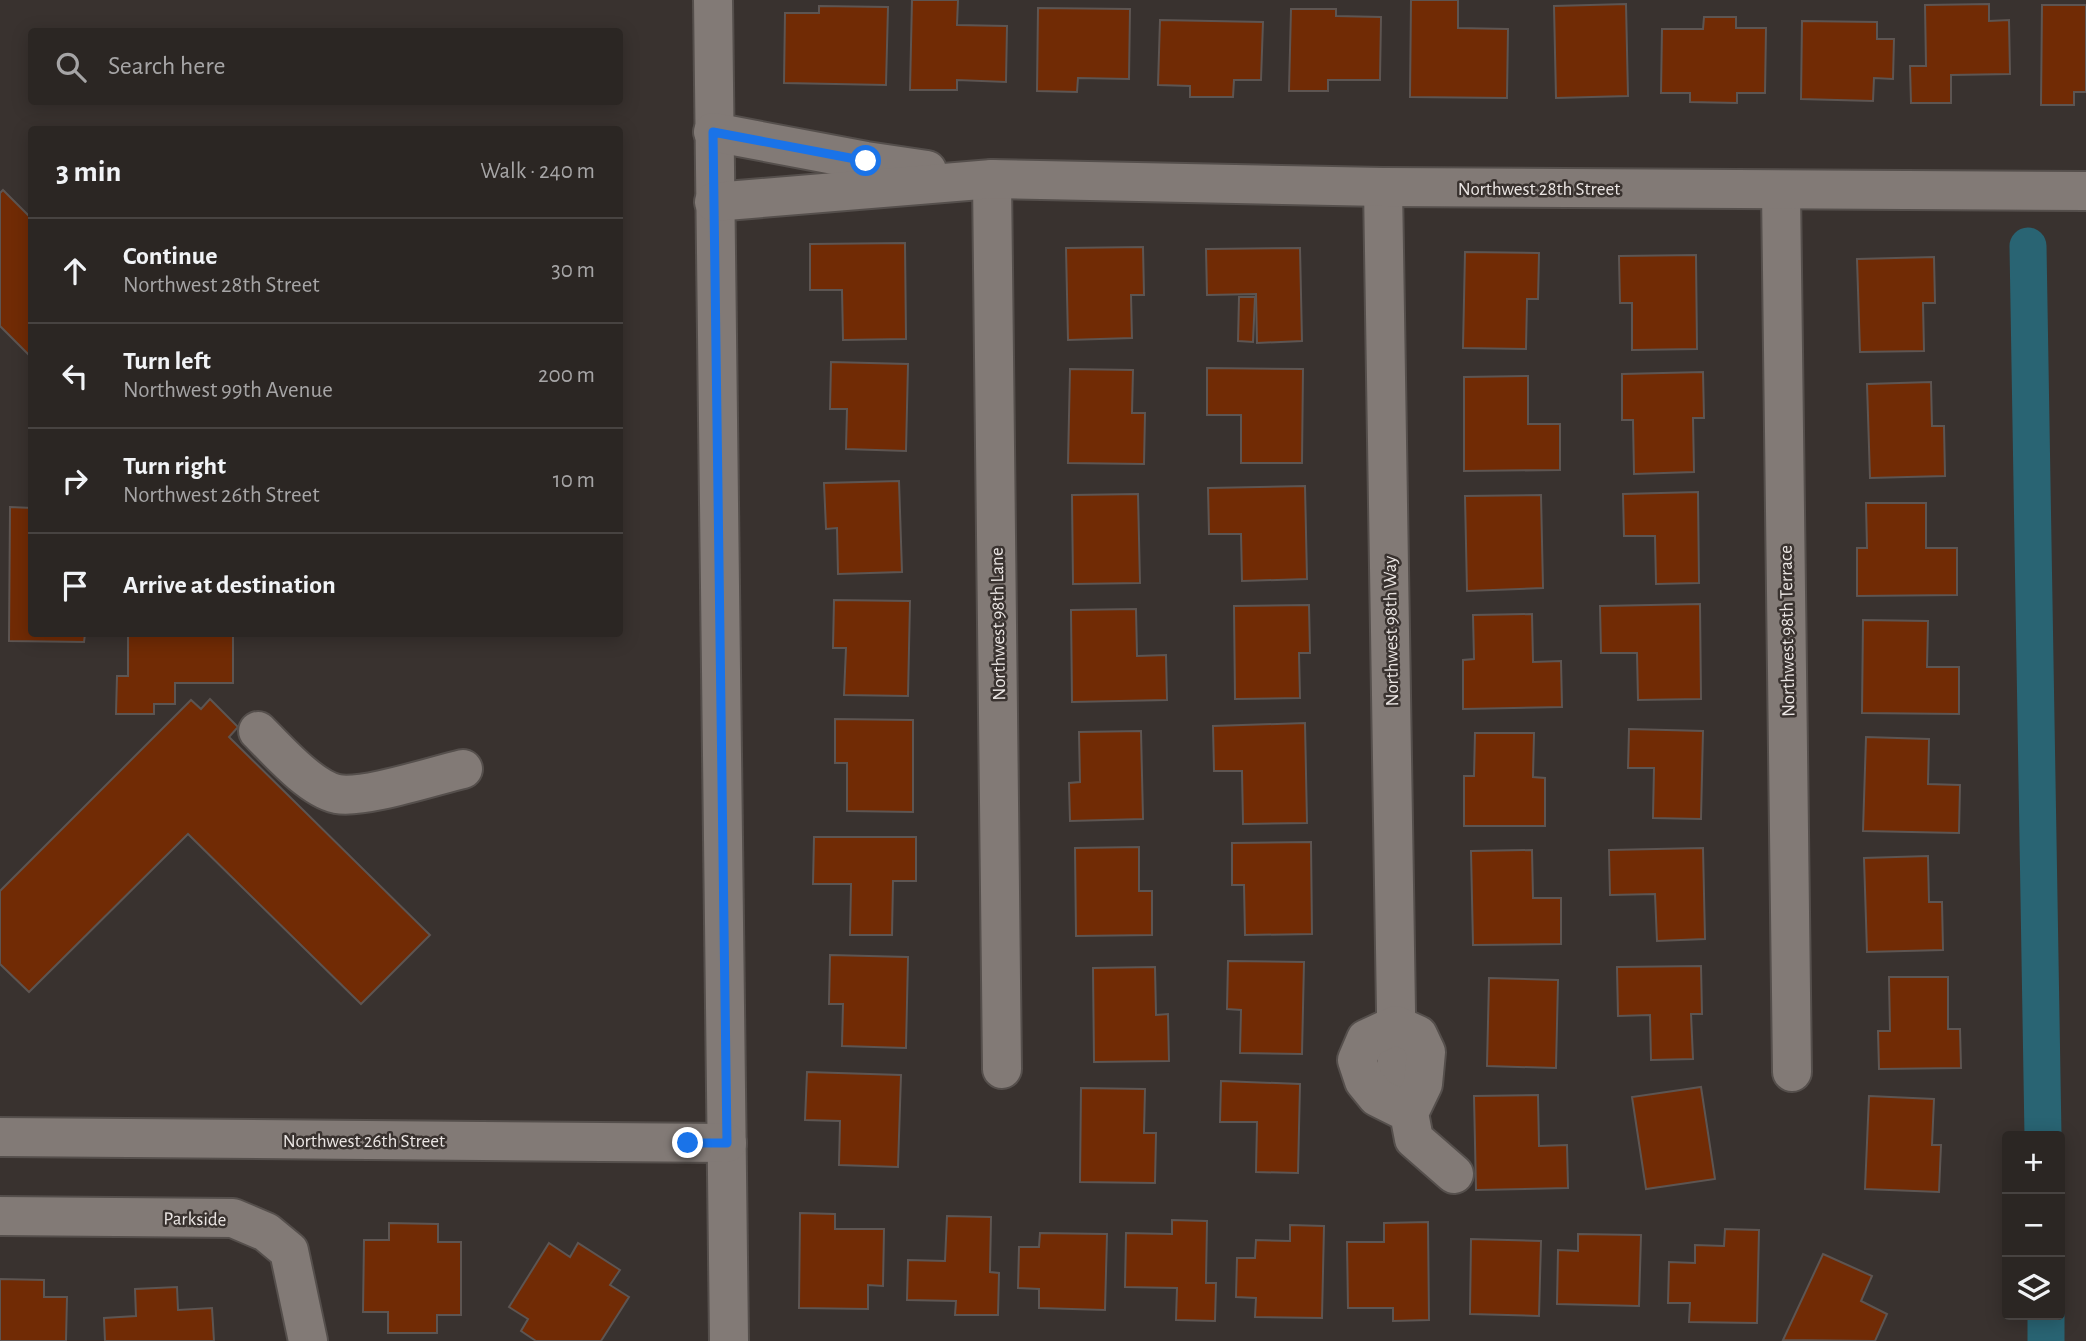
<!DOCTYPE html>
<meta charset="utf-8">
<style>
:root{--surface:#2b2623;--page:#332e2b;--text:#f1f3f6;--muted:#a6a5a6;--line:#474341}
body{margin:0;font-family:"Alegreya Sans",sans-serif;background:var(--page);color:var(--text)}
.controls{position:absolute;right:21px;bottom:21px;display:grid;overflow:hidden;border-radius:7px;box-shadow:0 4px 18px #0003}
.controls button{width:63px;height:63px;display:grid;place-items:center;padding:0;border:0;border-bottom:2px solid var(--line);background:var(--surface);color:var(--text);font:35px sans-serif}
.stop{position:absolute;width:21px;height:21px;margin:-16px;border:5px solid #1a73e8;border-radius:50%;background:#fff}
.stop.end{background:#1a73e8;border-color:#fff;box-shadow:0 2px 7px #0008}
.list{margin:0;padding:0;list-style:none}
h2{display:flex;justify-content:space-between;align-items:center;height:91px;margin:0;padding:0 28px;font-size:30px}
h2 small{font-size:23px;font-weight:400;color:var(--muted)}
.list li{display:grid;grid-template-columns:46px 1fr auto;gap:21px;align-items:center;box-sizing:border-box;height:105px;padding:0 28px;border-top:2px solid var(--line)}
.list b{display:block;font-size:26px;white-space:nowrap}
.list p{margin:0;font-size:23px;white-space:nowrap;color:var(--muted)}
.list em{font-size:23px;font-style:normal;color:var(--muted)}
.icon{flex:none;width:38px;height:38px;fill:none;stroke:currentColor;stroke-width:2;stroke-linecap:round;stroke-linejoin:round}
.map{position:relative;flex:none;width:2086px;height:1341px;overflow:hidden}
.search{position:absolute;background:var(--surface);box-shadow:0 4px 18px #0003;left:28px;top:28px;width:595px;height:77px;display:flex;align-items:center;gap:18px;box-sizing:border-box;padding:0 24px;border-radius:7px;color:var(--muted);font-size:26px}
.panel{position:absolute;background:var(--surface);box-shadow:0 4px 18px #0003;left:28px;top:126px;width:595px;height:511px;border-radius:7px}
.map>svg:first-child{display:block}
.lines{fill:none;stroke-linecap:round;stroke-linejoin:round}
.canal{stroke:#296473;stroke-width:37}
.building{fill:#712b05;stroke:#5d5552;stroke-width:2}
.minor-casing{stroke:#554f4c;stroke-width:42}
.minor{stroke:#827a76;stroke-width:38}
.route{stroke:#1a73e8;stroke-width:9}
.labels{text-anchor:middle;stroke-width:5;stroke-linejoin:round;paint-order:stroke}
.street-label{font-size:19px;fill:#ebe6e4;stroke:#39322f}
</style>
<div class="map">
<svg width="2086" height="1341" viewBox="0 0 2086 1341">
<rect width="100%" height="100%" fill="#39322f"/>
<g class="lines">
<g class="canal">
<path d="M2028,246L2043,1136"/>
<path d="M2046,1315V1341"/>
</g>
</g>
<g class="building">
<path d="M912,0H958L957,25L1007,26L1006,82L957,80V90H910Z"/>
<path d="M1411,0H1458V28L1508,29L1507,98L1410,97Z"/>
<path d="M1626,4L1628,96L1556,98L1554,6Z"/>
<path d="M1989,4V21L2009,20L2010,74L1951,75V103H1911L1910,66H1926L1925,5Z"/>
<path d="M2042,5H2086V92H2074V105H2041Z"/>
<path d="M819,6L888,7L886,85L784,83L785,13H819Z"/>
<path d="M1038,8L1130,9L1129,79L1078,78L1077,92L1037,91Z"/>
<path d="M1291,9H1336V16L1381,17L1380,80H1328V91H1289Z"/>
<path d="M1704,17H1736V28H1766L1765,93H1737V103L1690,102V93H1661L1662,29H1703Z"/>
<path d="M1160,20L1263,22L1261,80H1234L1233,97H1190V86L1158,85Z"/>
<path d="M1802,21L1877,22V39H1894L1893,79L1874,78L1873,101L1801,99Z"/>
<path d="M3,190L32,219V358L0,326V193Z"/>
<path d="M905,243L906,339L843,340L842,290H810V244Z"/>
<path d="M1143,247L1144,295H1131L1132,338L1068,340L1066,248Z"/>
<path d="M1300,248L1302,341L1257,343L1256,294L1207,295L1206,249Z"/>
<path d="M1465,252L1539,253L1538,299H1527L1526,349L1463,348Z"/>
<path d="M1696,255L1697,349L1632,350V303H1620L1619,256Z"/>
<path d="M1934,257L1935,303H1923L1924,351L1860,352L1857,259Z"/>
<path d="M1239,297H1255L1253,342L1238,341Z"/>
<path d="M831,362L908,364L906,451L846,449L847,409H830Z"/>
<path d="M1207,368L1303,369L1302,463H1241V415H1207Z"/>
<path d="M1070,369L1133,370L1132,413H1145L1144,464L1068,463Z"/>
<path d="M1703,372L1704,418H1693L1694,472L1634,474L1633,420H1622V374Z"/>
<path d="M1528,376V424H1560V470L1464,471V377Z"/>
<path d="M1931,382L1932,426H1944L1945,476L1870,478L1867,384Z"/>
<path d="M899,481L902,572L838,574L837,528L826,529L824,483Z"/>
<path d="M1305,486L1307,579L1242,581L1241,534H1209L1208,488Z"/>
<path d="M1698,492L1699,583L1656,584L1655,536H1624L1623,494Z"/>
<path d="M1138,494L1140,583L1073,584L1072,495Z"/>
<path d="M1541,495L1543,588L1467,591L1465,496Z"/>
<path d="M1866,503H1926V548H1957V595L1857,596V548H1867Z"/>
<path d="M10,507L32,508V634H85L84,642L9,641Z"/>
<path d="M834,600L910,601L908,696L844,695L846,648H833Z"/>
<path d="M1700,604L1701,699L1638,700L1637,653H1601L1600,606Z"/>
<path d="M1309,605L1310,653H1299L1300,698L1235,699L1234,606Z"/>
<path d="M1136,609L1137,656L1166,655L1167,700L1072,702L1071,610Z"/>
<path d="M1532,614L1533,662L1561,661L1562,707L1463,709V660L1474,659L1473,615Z"/>
<path d="M1863,620L1928,621L1927,667H1959V714L1862,713Z"/>
<path d="M128,634H233V683H175V704H154V714H116L117,676H128Z"/>
<path d="M210,699L238,727L229,737L430,935L361,1004L188,834L29,992L0,964V891L191,700L201,709Z"/>
<path d="M835,719L913,720V812L847,811V763H835Z"/>
<path d="M1305,723L1307,823L1243,824L1242,771H1214L1213,726Z"/>
<path d="M1629,729L1703,731L1701,819L1653,818L1654,768H1628Z"/>
<path d="M1141,731L1143,819L1070,821L1069,783L1080,782L1079,732Z"/>
<path d="M1475,733H1534L1533,777L1545,778V826H1464V776H1474Z"/>
<path d="M1866,737L1929,739L1928,784L1960,785L1959,833L1863,831Z"/>
<path d="M814,837H916V881H893L892,935H850L851,884H813Z"/>
<path d="M1311,842L1312,934L1245,935L1244,885H1232V843Z"/>
<path d="M1139,847V891H1152V935L1076,936L1075,848Z"/>
<path d="M1703,848L1705,939L1657,941L1655,894L1610,895L1609,850Z"/>
<path d="M1532,850L1533,898H1561V944L1473,945L1471,851Z"/>
<path d="M1928,856L1929,902H1942L1943,950L1867,952L1864,858Z"/>
<path d="M830,955L908,957L906,1048L842,1046L843,1004H829Z"/>
<path d="M1228,961L1304,962L1302,1054L1240,1053L1241,1010L1227,1009Z"/>
<path d="M1701,966L1702,1014H1691L1693,1059L1651,1060L1650,1015L1618,1016L1617,967Z"/>
<path d="M1155,967L1156,1015L1168,1014L1169,1061L1094,1062L1093,968Z"/>
<path d="M1889,977H1948V1029H1960L1961,1068L1879,1069L1878,1031H1890Z"/>
<path d="M1489,978L1558,980L1556,1068L1487,1066Z"/>
<path d="M807,1072L901,1075L898,1167L839,1165L840,1121L805,1120Z"/>
<path d="M1221,1081L1300,1084L1298,1173L1256,1172L1257,1122H1220Z"/>
<path d="M1701,1087L1715,1179L1646,1189L1632,1097Z"/>
<path d="M1081,1088L1145,1089L1144,1133H1156L1155,1183L1080,1182Z"/>
<path d="M1538,1095L1539,1146L1567,1145L1568,1188L1476,1190L1474,1096Z"/>
<path d="M1869,1096L1934,1099L1932,1145H1941L1939,1192L1865,1189Z"/>
<path d="M800,1213L835,1214V1229H884L883,1286L868,1285V1309L799,1308Z"/>
<path d="M947,1216L991,1217L990,1272L999,1273L998,1315H955L956,1301L907,1300L908,1260L945,1261Z"/>
<path d="M1172,1220L1207,1221L1206,1283H1216L1215,1321L1176,1320L1177,1288L1125,1287L1126,1233L1172,1234Z"/>
<path d="M1428,1222L1429,1320L1393,1321V1308H1348L1347,1242H1384V1223Z"/>
<path d="M389,1223L438,1224V1242H461V1315H437V1333H388V1312H363L364,1240H389Z"/>
<path d="M1290,1225L1324,1226L1322,1318L1255,1317L1256,1298L1236,1297L1237,1258H1255L1256,1240L1290,1241Z"/>
<path d="M1725,1229L1759,1230L1757,1323L1689,1322L1690,1303H1668L1669,1262L1695,1263V1245L1724,1246Z"/>
<path d="M1040,1233L1107,1234L1105,1310L1039,1308V1289L1018,1288L1019,1247H1039Z"/>
<path d="M1578,1234L1641,1235L1639,1306L1557,1304L1558,1250L1578,1251Z"/>
<path d="M1471,1239L1541,1241L1539,1316L1470,1314Z"/>
<path d="M549,1243L570,1257L578,1243L620,1270L610,1285L629,1297L601,1341H536L521,1331L528,1319L509,1307Z"/>
<path d="M1823,1254L1872,1276L1861,1301L1887,1314L1875,1341L1783,1340Z"/>
<path d="M0,1279L44,1280V1297H67L66,1341H0Z"/>
<path d="M177,1287L178,1310L212,1308L214,1341H105L104,1318L136,1316L135,1289Z"/>
</g>
<g class="lines">
<g class="minor-casing">
<g id="minor">
<path d="M713,0L729,1341"/>
<path d="M713,132L866,161L927,170"/>
<path d="M992,179L1002,1069"/>
<path d="M1383,187L1397,1075"/>
<path d="M1781,190L1792,1072"/>
<path d="M714,202L992,179L1383,187L2086,191"/>
<path d="M258,731C277,750 310,788 337,794C364,799 433,776 463,769"/>
<path d="M1409,1113L1377,1097L1364,1081L1357,1060L1366,1039L1396,1025L1418,1035L1426,1052L1423,1084L1409,1113L1414,1139L1454,1174"/>
<path d="M0,1137L727,1143"/>
<path d="M0,1216L233,1218L266,1232L289,1251L308,1341"/>
</g>
</g>
<use href="#minor" class="minor"/>
</g>
<g class="lines">
<path class="route" d="M688,1143H727L713,132L866,161"/>
</g>
<g class="labels">
<g class="street-label">
<text x="1539" y="195">Northwest 28th Street</text>
<text transform="translate(997 624) rotate(-91)" y="7">Northwest 98th Lane</text>
<text transform="translate(1390 631) rotate(-91)" y="7">Northwest 98th Way</text>
<text transform="translate(1786 631) rotate(-91)" y="7">Northwest 98th Terrace</text>
<text x="364" y="1147">Northwest 26th Street</text>
<text transform="translate(195 1218) rotate(1)" y="7">Parkside</text>
</g>
</g>
</svg>
<div class="controls">
<button>+</button>
<button>−</button>
<button><svg class="icon" aria-label="layers" viewBox="0 0 24 24"><path d="M12 4l9 5-9 5-9-5zM3 14l9 5 9-5"/></svg></button>
</div>
<div class="stop" style="left:866px;top:161px"></div>
<div class="stop end" style="left:688px;top:1143px"></div>
<div class="search"><svg class="icon" aria-label="search" viewBox="0 0 24 24"><circle cx="10" cy="10" r="6"/><path d="M15 15l6 6"/></svg>Search here</div>
<section class="panel">
<h2>3 min<small>Walk · 240 m</small></h2>
<ul class="list">
<li><svg class="icon" aria-label="ahead" viewBox="0 0 24 24"><path d="M12 20V5M6 11l6-6 6 6"/></svg><div><b>Continue</b><p>Northwest 28th Street</p></div><em>30 m</em></li>
<li><svg class="icon" aria-label="left" viewBox="0 0 24 24"><path d="M17 20v-9H6M10 6l-5 5 5 5"/></svg><div><b>Turn left</b><p>Northwest 99th Avenue</p></div><em>200 m</em></li>
<li><svg class="icon" aria-label="right" viewBox="0 0 24 24"><path d="M7 20v-9h11M14 6l5 5-5 5"/></svg><div><b>Turn right</b><p>Northwest 26th Street</p></div><em>10 m</em></li>
<li><svg class="icon" aria-label="arrive" viewBox="0 0 24 24"><path d="M6 21V4h12l-3 4 3 4H6"/></svg><div><b>Arrive at destination</b></div></li>
</ul>
</section>
</div>
